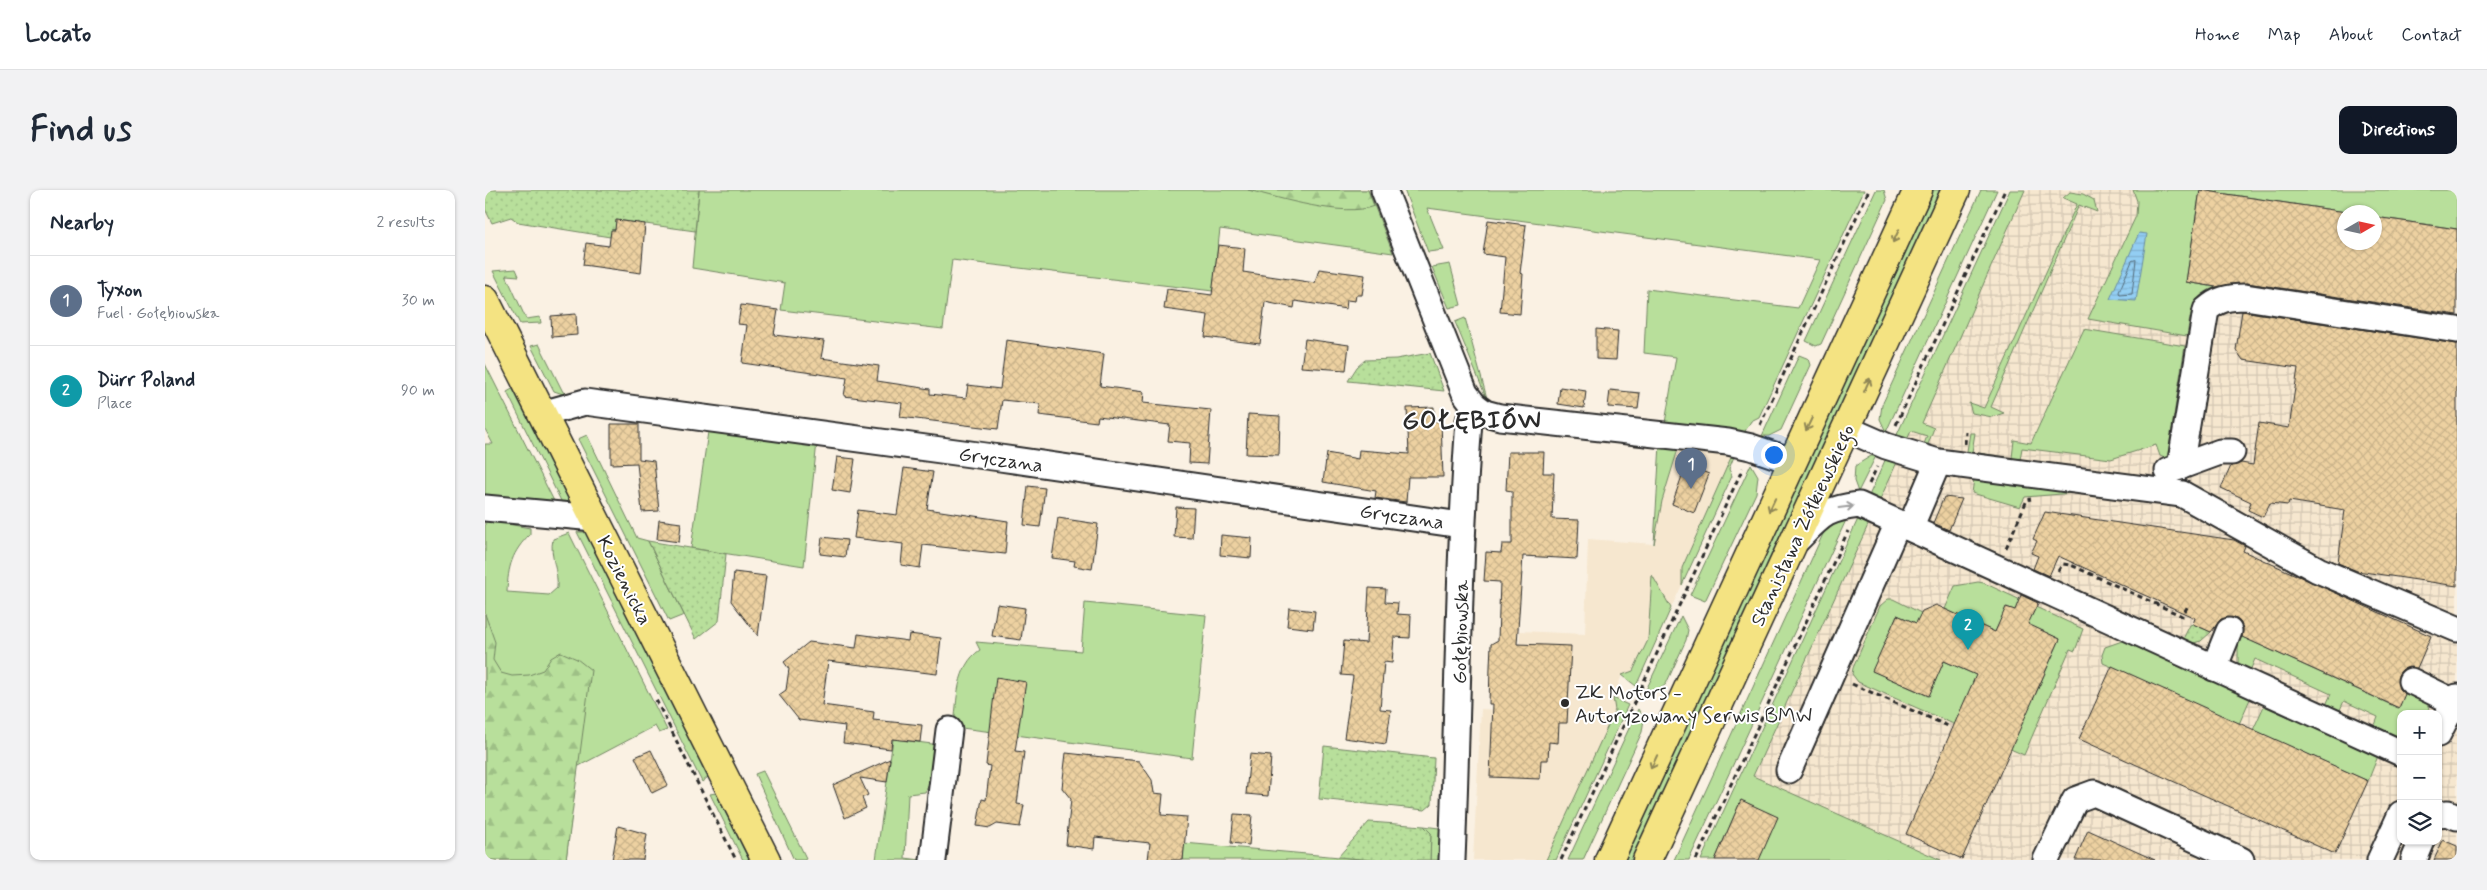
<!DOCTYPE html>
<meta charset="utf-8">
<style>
:root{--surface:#fff;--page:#f2f2f3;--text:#1f2937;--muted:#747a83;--line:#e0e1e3;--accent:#111827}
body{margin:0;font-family:Mynerve,sans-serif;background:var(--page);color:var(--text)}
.controls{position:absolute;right:15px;bottom:15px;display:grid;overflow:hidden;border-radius:10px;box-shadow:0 1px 4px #0004}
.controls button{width:45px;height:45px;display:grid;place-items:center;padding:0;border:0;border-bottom:1px solid var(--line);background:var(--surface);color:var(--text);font:25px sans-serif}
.compass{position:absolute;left:1852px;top:15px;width:45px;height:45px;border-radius:50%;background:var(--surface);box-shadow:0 1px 4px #0004;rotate:81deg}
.you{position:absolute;left:1288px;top:264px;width:18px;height:18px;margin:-12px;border:4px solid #fff;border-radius:50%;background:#1a73e8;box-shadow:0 0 0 8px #1a73e833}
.badge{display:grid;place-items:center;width:32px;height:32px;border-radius:50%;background:var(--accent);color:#fff;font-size:16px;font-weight:700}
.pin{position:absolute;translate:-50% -41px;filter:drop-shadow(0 1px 2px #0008)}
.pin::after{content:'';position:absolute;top:26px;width:18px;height:15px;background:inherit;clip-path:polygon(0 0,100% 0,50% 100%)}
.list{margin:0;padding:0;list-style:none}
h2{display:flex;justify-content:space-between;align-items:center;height:65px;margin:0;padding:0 20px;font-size:21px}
h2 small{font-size:16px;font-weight:400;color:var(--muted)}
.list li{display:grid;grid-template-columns:32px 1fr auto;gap:15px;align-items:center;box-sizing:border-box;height:90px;padding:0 20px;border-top:1px solid var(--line)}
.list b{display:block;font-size:19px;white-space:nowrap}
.list p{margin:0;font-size:16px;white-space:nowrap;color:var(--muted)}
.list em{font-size:16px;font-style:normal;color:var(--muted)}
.icon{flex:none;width:28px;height:28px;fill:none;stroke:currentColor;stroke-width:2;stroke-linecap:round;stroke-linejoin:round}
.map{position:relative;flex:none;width:1972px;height:670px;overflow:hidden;border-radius:10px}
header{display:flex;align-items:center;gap:30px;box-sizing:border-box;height:70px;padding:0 25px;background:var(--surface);border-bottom:1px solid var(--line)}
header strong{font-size:24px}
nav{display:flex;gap:28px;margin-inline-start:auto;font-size:18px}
.intro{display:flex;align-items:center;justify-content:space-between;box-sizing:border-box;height:120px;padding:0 30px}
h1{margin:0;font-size:35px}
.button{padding:12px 22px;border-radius:10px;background:var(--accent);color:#fff;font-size:18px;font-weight:700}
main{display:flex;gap:30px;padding:0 30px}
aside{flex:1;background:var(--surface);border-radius:10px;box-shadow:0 1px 4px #0004}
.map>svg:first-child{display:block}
.built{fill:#f6e7cf}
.industrial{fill:url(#industrial-grid);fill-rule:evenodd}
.green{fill:#b8df9b;stroke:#728563}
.forest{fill:url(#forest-firs);stroke:#728563}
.garden{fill:url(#garden-dots);stroke:#728563}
.water{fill:url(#water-rules);stroke:#698da3}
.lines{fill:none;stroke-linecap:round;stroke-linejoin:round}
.shore{stroke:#556c7b;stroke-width:1}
.building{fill:url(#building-cross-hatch);stroke:#2b2b2b}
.minor-casing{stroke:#2b2b2b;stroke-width:29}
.major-casing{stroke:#2b2b2b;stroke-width:31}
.path{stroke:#2b2b2b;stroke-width:3;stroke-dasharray:5 4;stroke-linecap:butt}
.minor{stroke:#fff;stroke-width:25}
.major{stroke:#f4e382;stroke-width:28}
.oneway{stroke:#908756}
.oneway2{stroke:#a0a0a0}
.poi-dot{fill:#2b2b2b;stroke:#fff;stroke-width:2}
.labels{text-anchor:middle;stroke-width:4;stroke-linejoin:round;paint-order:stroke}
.street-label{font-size:20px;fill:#2b2b2b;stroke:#fff}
.poi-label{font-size:20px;fill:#2b2b2b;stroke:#fff;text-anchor:start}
.district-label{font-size:25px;font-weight:bold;letter-spacing:1px;fill:#2b2b2b;stroke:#fff}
</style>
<header>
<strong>Locato</strong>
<nav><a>Home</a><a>Map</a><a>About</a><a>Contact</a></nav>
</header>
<div class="intro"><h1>Find us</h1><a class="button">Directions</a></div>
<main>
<aside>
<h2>Nearby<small>2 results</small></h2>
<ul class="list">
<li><span class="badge" style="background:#5c6f8a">1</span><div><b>Tyxon</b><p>Fuel · Gołębiowska</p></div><em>30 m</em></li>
<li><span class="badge" style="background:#0f9aa8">2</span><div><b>Dürr Poland</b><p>Place</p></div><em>90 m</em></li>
</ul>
</aside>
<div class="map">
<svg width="1972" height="670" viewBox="0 0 1972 670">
<defs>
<pattern id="industrial-grid" width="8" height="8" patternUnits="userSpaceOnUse" patternTransform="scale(1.25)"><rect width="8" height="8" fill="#f6e7cf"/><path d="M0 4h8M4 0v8" fill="none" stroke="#d3c6b2"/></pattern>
<pattern id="forest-firs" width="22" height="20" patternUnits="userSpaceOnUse" patternTransform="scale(1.25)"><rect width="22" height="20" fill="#b8df9b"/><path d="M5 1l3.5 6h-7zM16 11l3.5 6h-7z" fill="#9ec086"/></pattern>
<pattern id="garden-dots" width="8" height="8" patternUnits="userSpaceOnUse" patternTransform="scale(1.25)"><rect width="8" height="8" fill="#b8df9b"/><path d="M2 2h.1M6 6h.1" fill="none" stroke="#9ec086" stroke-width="1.8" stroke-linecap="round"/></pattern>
<pattern id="water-rules" width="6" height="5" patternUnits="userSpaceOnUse" patternTransform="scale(1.25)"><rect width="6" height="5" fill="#93cef3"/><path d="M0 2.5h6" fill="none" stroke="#7fb1d0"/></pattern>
<pattern id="building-cross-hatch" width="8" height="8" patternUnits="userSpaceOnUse" patternTransform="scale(1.25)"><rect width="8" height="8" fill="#edd1a1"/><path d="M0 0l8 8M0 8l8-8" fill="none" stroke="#cbb48b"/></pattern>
</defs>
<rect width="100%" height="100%" fill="#faf1e3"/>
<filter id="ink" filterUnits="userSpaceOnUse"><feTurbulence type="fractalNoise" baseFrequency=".02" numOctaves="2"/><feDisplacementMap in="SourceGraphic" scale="10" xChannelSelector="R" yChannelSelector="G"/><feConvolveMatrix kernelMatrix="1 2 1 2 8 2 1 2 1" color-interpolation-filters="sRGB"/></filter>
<g filter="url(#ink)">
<path class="built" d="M1194,256L1248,263L1200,371L1197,395L1186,418L1167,386L1163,450L1148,481L1137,485L1128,508L1131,520L1061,670H988L996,519L1030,521L1035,441L1100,444L1103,349L1169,354L1177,311Z"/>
<path class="industrial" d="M1536,0H1900L1972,10V670H1230ZM1860,22H1890V52H1860ZM1916,524H1953V651H1916Z"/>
<g class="green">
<path d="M214,0H883L908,63L735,39L728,101L467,70L458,139L296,120L300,93L207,78Z"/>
<path d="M919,0H1379L1274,227L1266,231L1259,243L1180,233L1191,167L1159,163L1162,99L1313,118L1335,70L942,18L959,60L943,62Z"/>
<path d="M1391,0H1399L1402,10L1336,154L1331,156L1321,151Z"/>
<path d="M1447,0H1457L1149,670H1139Z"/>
<path d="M1496,0H1512L1401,242L1395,229L1397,215Z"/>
<path d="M1525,0H1540L1437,233L1449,238L1442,257H1438L1442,246L1426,241L1421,252L1410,249Z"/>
<path d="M1648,0H1972V39L1890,27V22H1861L1715,0L1701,92L1731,97C1706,106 1706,122 1702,146L1603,129L1651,26L1652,11Z"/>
<path d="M1585,2L1598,4L1609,10L1612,22L1594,15L1506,217L1519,223L1507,227L1487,223L1484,213L1499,218L1592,14L1578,8Z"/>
<path d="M965,74L976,115L964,118L947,77Z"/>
<path d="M31,79L34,86L21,85L41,129L55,127L56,133L35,134L8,81Z"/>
<path d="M980,128L1003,212L970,132Z"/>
<path d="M1599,139L1700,156L1682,269L1675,266L1671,255L1626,269L1537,258L1534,275L1481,267L1485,243H1490L1487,262L1527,268L1529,250L1546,253Z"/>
<path d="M54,154L78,202L89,205L90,208L69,201L46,156Z"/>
<path d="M1314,165L1324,169L1326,175L1296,240L1284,246H1277Z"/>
<path d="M0,174L74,321L0,312V254H8L0,239Z"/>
<path d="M29,198L89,320L80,319L22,202Z"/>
<path d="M224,235L332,252L319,376L206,358Z"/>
<path d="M102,245L152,348L163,351L199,425L184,431L93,249Z"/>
<path d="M1175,254L1194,256L1177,311L1169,354Z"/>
<path d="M1248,263L1250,264L1244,279L1247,286L1197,395V378Z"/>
<path d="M1386,266H1391L1373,302L1369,291L1370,276Z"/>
<path d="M1402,266L1413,270L1392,316L1382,310Z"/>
<path d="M1266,274L1273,286L1271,303L1220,411L1205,405Z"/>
<path d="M1489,289L1589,303L1540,307L1535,317L1487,303Z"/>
<path d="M1362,328L1204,670H1189L1338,344L1345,336Z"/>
<path d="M1373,329L1384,333L1268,586L1456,670H1274L1256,610L1230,670H1216Z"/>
<path d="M0,330L45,338V344C27,362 23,376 22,402L64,405L72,398C74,381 64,366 68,349L84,343L182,540L174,543L170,536L92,577L81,670H0Z"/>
<path d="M92,342H101L223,587L217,592Z"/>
<path d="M1167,385L1186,418L1151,496L1137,485L1148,481L1163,450Z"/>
<path d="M1493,392L1499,393L1598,439L1590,461L1585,459L1539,565L1373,492L1367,484L1368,478L1395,416L1403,409H1408L1436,423L1438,436L1412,425L1388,481L1443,506L1459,471L1548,510L1575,449L1533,430L1536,423L1522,417L1510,442L1460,419L1470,396Z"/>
<path d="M600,413L721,425L707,568L469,537C472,511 471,476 495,460L491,452L596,461Z"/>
<path d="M1196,426L1203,440L1201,450L1181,494L1174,500H1161Z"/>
<path d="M1753,445L1913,518L1920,503L1942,513L1946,524H1916V551L1889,538L1893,527L1859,511L1854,522L1841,515L1846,504L1770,469L1765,481L1753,477Z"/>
<path d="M1640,450L1765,509L1754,534L1618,473L1617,465L1620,457Z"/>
<path d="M1128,508L1143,515L1071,670H1061L1130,520Z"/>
<path d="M1779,516L1893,566L1883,591L1768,540Z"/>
<path d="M1153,519L1159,529L1157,542L1098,670H1083Z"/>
<path d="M408,549L455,555L450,584L440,602L423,604L420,668L436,670H391Z"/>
<path d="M278,581L321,668L320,670H309L270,584Z"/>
<path d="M231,603L264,670H258L225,604Z"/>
<path d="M939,636L961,639L959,670H945L946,643Z"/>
<path d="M699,653L888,670H698Z"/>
</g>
<g class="forest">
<path d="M763,0H883L889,16C859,28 795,8 763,0Z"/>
<path d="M0,424L10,452L8,470L16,483L27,486L44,485L58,480L66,468L76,462L92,469L106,480L81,670H0Z"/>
</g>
<g class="garden">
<path d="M0,0H214L210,41L132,30L130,40H127L125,47L33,32L26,27L7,33L0,19Z"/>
<path d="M945,163L959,201L863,191L872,177L880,170L911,169Z"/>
<path d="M163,351L241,364L234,431L211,449Z"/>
<path d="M1708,434L1726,442L1716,451L1705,454L1698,449L1705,435Z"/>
<path d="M839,556L949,568L947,614L940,620L834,609Z"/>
<path d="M884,632L939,636L946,643L945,670H888L853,667Z"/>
</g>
<path class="water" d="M1654,43L1662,44L1651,111L1625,109Z"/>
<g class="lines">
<path class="shore" d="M1651,70L1647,104L1635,105L1634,102L1647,71Z"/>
</g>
<g class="building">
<path d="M1715,0L1861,22H1860V52H1890V27L1972,39V125L1762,93L1731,97L1701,92Z"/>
<path d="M131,30L160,34L156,83L98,75L101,53L124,56L126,40H130Z"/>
<path d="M1003,30L1041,35L1035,83L1038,84L1035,124L1015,122L1020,67L998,64Z"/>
<path d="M733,55L760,58L758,82L830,93L834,79L880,85L877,105H871L870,111L862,110L861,119L810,111L809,118L780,112L775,154L720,147L723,125L679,119L682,99L727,105Z"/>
<path d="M256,115L293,120L289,145L339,151L336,168L394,176L392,191L445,199V204L481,208L483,195L515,199L521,150L619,164L615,196L659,202L658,213L726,220L722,274L704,273L705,253L683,251L685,235L613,226L612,232L554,225L555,214L517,210L513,239L415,227L417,213L359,206L362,188L257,173L262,135L253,134Z"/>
<path d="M1757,121L1972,154V396L1872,381L1853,373L1860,320L1804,311L1803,315L1785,313L1778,327L1763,320L1766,312L1736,298L1746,276L1756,273L1768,275L1774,233L1804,238L1813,178L1758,170L1751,160Z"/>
<path d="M91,124L92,145L67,147L66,126Z"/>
<path d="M1111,139L1133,141L1131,170L1111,169Z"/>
<path d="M820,149L864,155L861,180L816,177Z"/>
<path d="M1075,197L1101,201L1099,218L1073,214Z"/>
<path d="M1125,200L1155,203L1153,219L1123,217Z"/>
<path d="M949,217V231H956L958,287H923L921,312L890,308L891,301L838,292L842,263L873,269L874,260L924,264L922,218Z"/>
<path d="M763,224L795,226L794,265L761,264Z"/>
<path d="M126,234H154V269L169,271L174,321L157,322L152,273L126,274Z"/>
<path d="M1023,262H1059L1058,283H1069L1067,329L1094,330L1092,369L1038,366L1032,454L1086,456L1082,533H1074L1073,553L1064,552L1063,570H1056L1055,589L1005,587L1008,514H1004L1005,477L1006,454L1013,450L1015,392L999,391L1001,362L1016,363L1017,354H1027V301L1021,300Z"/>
<path d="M352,267L370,269L365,303L347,300Z"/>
<path d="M1201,275L1224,284L1209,323L1187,314Z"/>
<path d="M419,278L448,282L442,319L523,331L520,364L438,355L435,378L416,375L418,354L369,348L373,320L412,325Z"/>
<path d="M543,296L560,298L555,337L539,335Z"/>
<path d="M1459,307L1477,309L1464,340L1448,333Z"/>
<path d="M691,317L709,318L707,348L689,347Z"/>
<path d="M1560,322L1749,350L1760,356L1758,361L1946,446L1932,478L1918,479L1913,485L1914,499L1920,504L1914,518L1757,447L1758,439L1755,432L1749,428L1736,429L1726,442L1708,434L1710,428L1573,366L1564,386L1548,379L1553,366L1546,363L1552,351L1548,349Z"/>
<path d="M573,328L613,334L607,379L589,376L590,371L567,368Z"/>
<path d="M174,330L196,333L194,352L172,349Z"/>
<path d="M736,345L767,348L766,368L735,365Z"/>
<path d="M337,347L362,350L360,367L335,364Z"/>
<path d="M249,382L281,386L273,446L246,411Z"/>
<path d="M884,398L901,399L900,412L913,413L912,424L926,425L925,448L909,447L907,473L899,472L895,519L906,520L901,554L859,548L868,486L856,485L859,451L881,453Z"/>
<path d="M1536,405L1553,413L1543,434L1575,449L1477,669L1421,644L1491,485L1459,471L1444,506L1387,481L1412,425L1431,433L1437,421L1451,415L1510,442L1521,417L1530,420Z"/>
<path d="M512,414L540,418L536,450L507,446Z"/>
<path d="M804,418L830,421L828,439L802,436Z"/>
<path d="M373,444L423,451L424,444L456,448L452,484L343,471L337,515L389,522L388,530L437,535L435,552L407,549L406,559L358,553L360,536L314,530L294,505L301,500L304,479L299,472L324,452L371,458Z"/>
<path d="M1627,476L1883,591L1850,664L1594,549Z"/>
<path d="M511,487L541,492L530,561L539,562L532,614L539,615L535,637L512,634L505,638L492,636L497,609L501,610L505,576L501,575Z"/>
<path d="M166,560L183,595L167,603L150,567Z"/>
<path d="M581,563L654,571L667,590L669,603L678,604L676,625L702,627L698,670H663L665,653L610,647L609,659L581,655L586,609L577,598Z"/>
<path d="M765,564L786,566L783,606L761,604Z"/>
<path d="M405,569L402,592L375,588L383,605L377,608L381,618L360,628L348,595Z"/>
<path d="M1256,610L1293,627L1274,670H1230Z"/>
<path d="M749,624L767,625L764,655L746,653Z"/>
<path d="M133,636L162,644L158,670H127Z"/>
<path d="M1603,640L1670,670H1590Z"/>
<path d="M1958,650L1972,656V670H1949Z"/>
</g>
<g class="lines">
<g class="minor-casing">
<g id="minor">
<path d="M899,0L980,203L989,215L984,231C973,377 973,524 967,670"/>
<path d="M989,215L1000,223L1015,227L1243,252L1266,257L1307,271"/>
<path d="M57,224L100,212L515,268L976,335"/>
<path d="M1362,239L1401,256L1453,272L1697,304L1833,380L1972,439"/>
<path d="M1695,277L1721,120C1733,109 1744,107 1760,107L1972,140"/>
<path d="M1683,281L1735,262H1747"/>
<path d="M0,318L109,328"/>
<path d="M1425,338L1453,272"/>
<path d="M1312,350C1336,326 1339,319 1374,315L1916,563"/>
<path d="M1729,478L1744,441"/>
<path d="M1926,491L1969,512"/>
<path d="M1953,544L1972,507"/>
<path d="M1304,580L1413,333"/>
<path d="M1953,624L1963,623L1972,627"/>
<path d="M448,670L464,540"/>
<path d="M1561,670L1590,610L1609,603L1756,670"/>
<path d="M1895,670L1916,624"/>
<path d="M1929,670L1937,651"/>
</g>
</g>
<g class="major-casing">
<g id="major">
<path d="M0,110L281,670"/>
<path d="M1124,670L1433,0"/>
<path d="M1162,670L1471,0"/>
</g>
</g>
<g class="path">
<path d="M1275,235L1384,0"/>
<path d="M1411,235L1520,0"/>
<path d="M1480,254L1481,242"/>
<path d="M1384,294L1392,277"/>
<path d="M1521,358L1542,310L1546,309"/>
<path d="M1573,381L1578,374L1586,375L1697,426L1704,414"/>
<path d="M1367,494L1463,536"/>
<path d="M171,510L251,670"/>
<path d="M1076,670L1258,278"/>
<path d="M1211,670L1363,341"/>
</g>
<use href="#minor" class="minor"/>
<use href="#major" class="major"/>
</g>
<defs><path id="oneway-shaft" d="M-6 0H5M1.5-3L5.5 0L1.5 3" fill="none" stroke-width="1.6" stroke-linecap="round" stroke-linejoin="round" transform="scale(1.25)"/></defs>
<g class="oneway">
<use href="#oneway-shaft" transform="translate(1411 46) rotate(115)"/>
<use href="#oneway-shaft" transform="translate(1382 195) rotate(-66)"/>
<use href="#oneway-shaft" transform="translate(1324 234) rotate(115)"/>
<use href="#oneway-shaft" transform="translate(1287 315) rotate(115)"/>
<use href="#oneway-shaft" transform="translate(1169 572) rotate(115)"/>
</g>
<use class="oneway2" href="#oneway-shaft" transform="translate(1361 317) rotate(-7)"/>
</g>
<circle class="poi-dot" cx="1080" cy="513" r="5"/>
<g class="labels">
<g class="street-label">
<text transform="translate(516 269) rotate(8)" y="7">Gryczana</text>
<text transform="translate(917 326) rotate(8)" y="7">Gryczana</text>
<text transform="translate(1317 335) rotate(-65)" y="7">Stanisława Żółkiewskiego</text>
<text transform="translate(140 390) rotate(63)" y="7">Kozienicka</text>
<text transform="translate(975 442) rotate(-89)" y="7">Gołębiowska</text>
</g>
<g class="poi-label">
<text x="1090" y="509">ZK Motors -<tspan x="1090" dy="23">Autoryzowany Serwis BMW</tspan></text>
</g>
<g class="district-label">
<text x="987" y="238">GOŁĘBIÓW</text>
</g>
</g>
</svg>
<div class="controls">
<button>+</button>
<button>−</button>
<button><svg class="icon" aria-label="layers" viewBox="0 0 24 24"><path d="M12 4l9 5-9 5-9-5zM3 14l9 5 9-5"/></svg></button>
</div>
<svg class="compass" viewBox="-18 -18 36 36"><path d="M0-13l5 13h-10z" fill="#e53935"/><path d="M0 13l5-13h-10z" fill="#747a83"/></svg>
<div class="you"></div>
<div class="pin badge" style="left:1206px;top:299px;background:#5c6f8a">1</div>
<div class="pin badge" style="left:1483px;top:460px;background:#0f9aa8">2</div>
</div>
</main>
